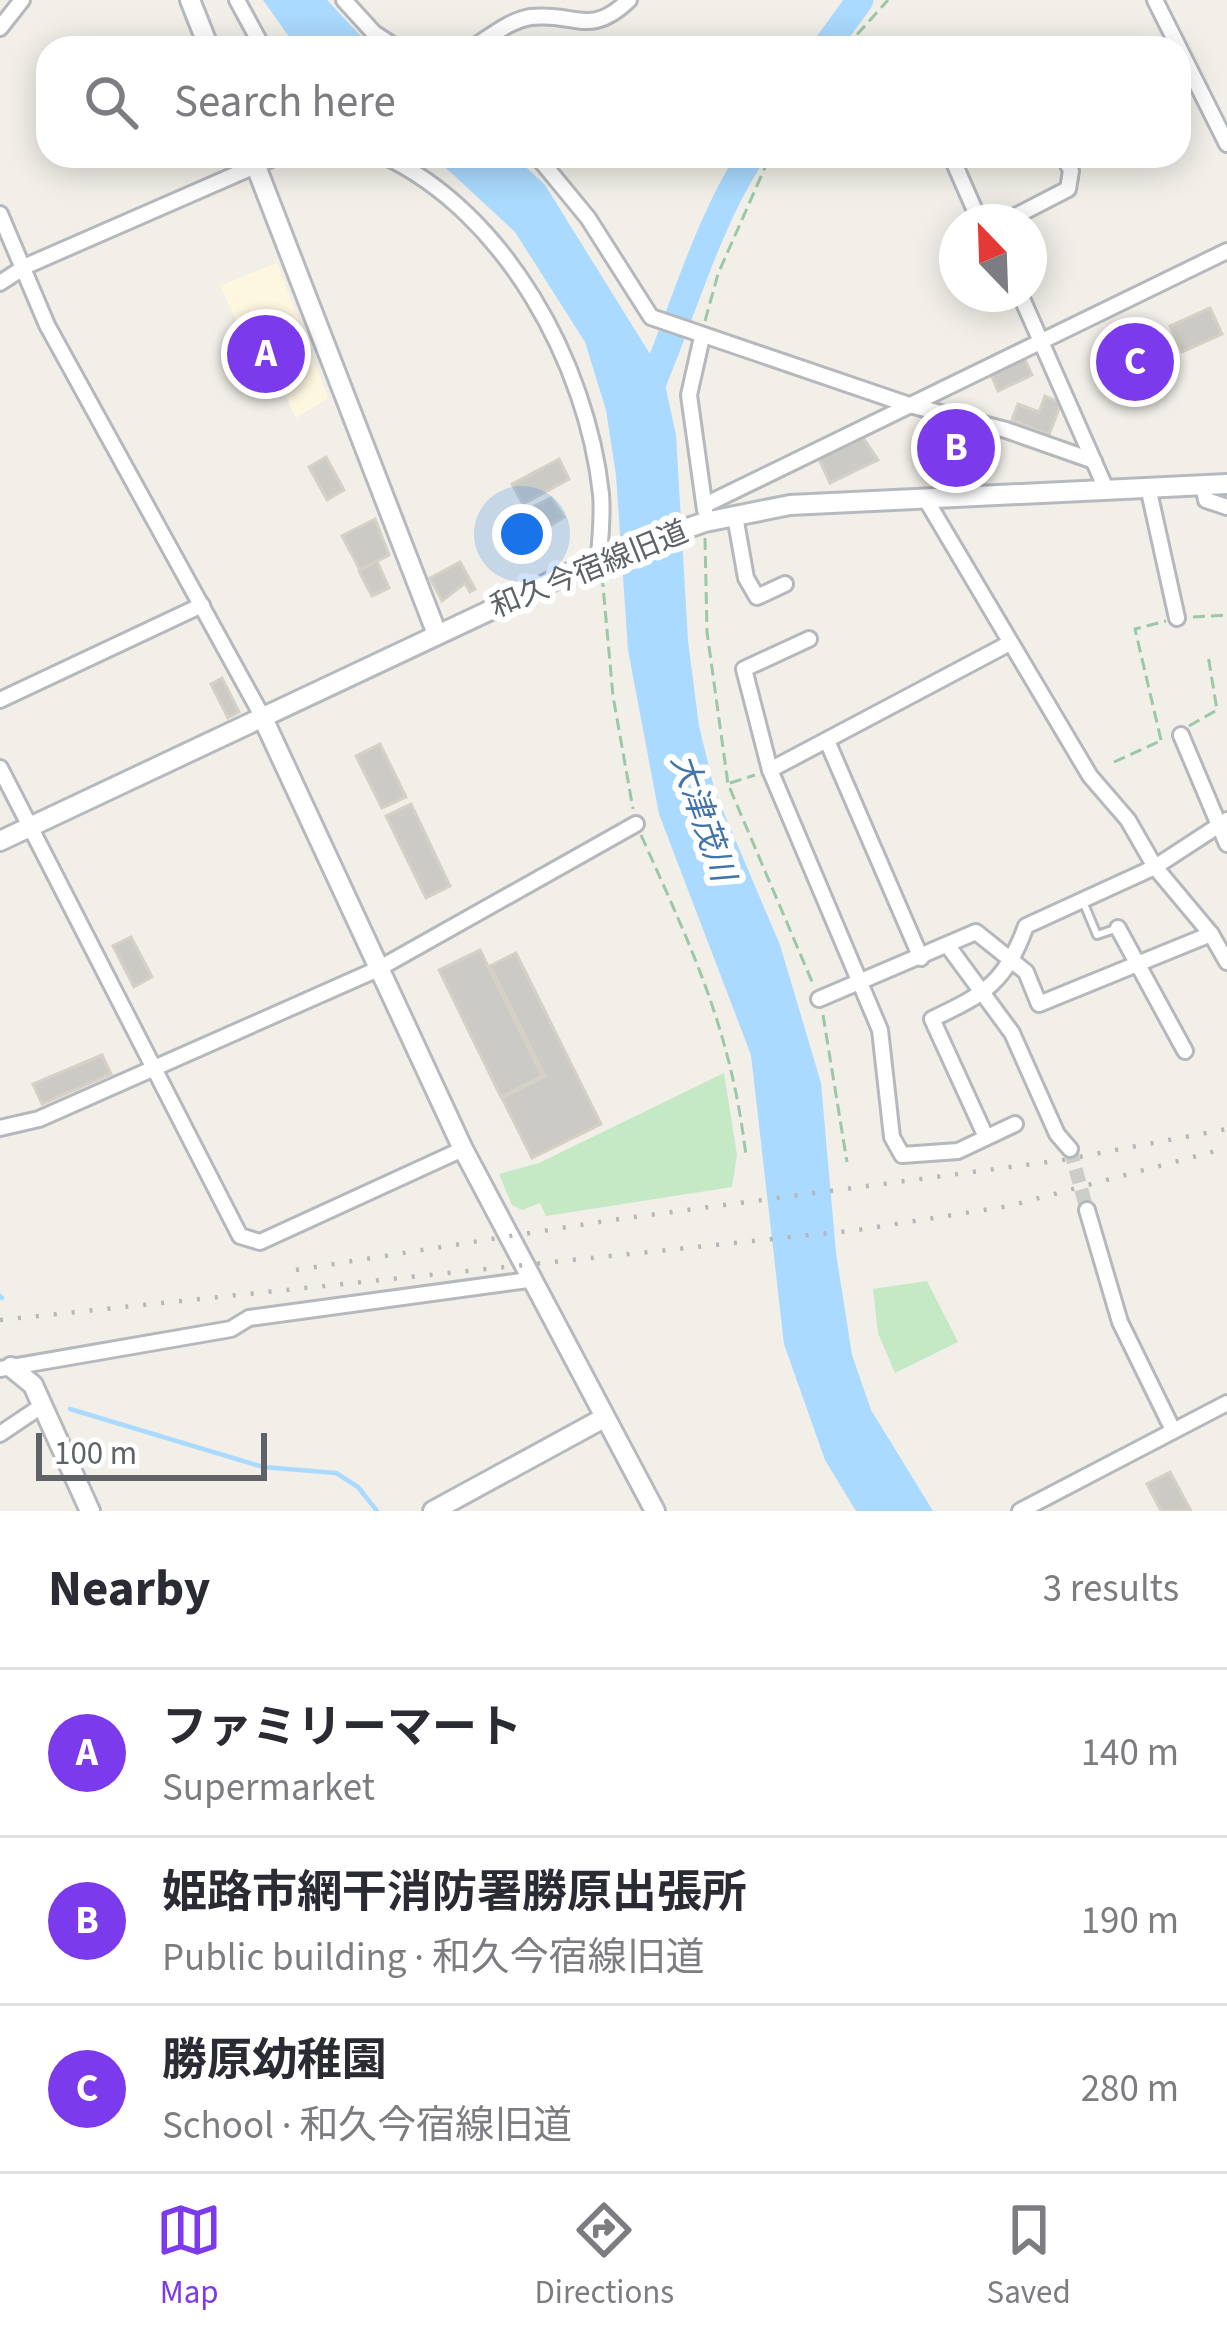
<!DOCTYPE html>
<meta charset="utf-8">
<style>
:root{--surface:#fff;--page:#f7f7f7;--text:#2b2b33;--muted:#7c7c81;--line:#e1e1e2;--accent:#7c3aed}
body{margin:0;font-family:"Source Sans 3","Noto Sans JP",sans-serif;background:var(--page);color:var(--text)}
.compass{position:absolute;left:939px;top:204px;width:108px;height:108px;border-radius:50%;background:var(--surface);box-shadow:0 6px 30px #0003;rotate:337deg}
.scale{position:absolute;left:36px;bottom:30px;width:231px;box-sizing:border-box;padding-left:12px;border:6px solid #5f6368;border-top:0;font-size:33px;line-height:42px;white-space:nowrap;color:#5f6368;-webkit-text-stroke:9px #fff;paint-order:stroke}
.you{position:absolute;left:522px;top:534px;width:42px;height:42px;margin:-30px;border:9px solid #fff;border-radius:50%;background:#1a73e8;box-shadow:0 0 0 18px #1a73e833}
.badge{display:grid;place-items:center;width:78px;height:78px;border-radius:50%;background:var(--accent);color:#fff;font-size:39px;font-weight:700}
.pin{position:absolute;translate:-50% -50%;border:6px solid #fff;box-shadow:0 3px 12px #0006}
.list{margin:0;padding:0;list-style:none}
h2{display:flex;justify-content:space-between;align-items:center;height:156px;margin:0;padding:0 48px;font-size:51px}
h2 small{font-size:39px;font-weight:400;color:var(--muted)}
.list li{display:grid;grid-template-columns:78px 1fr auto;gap:36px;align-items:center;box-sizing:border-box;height:168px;padding:0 48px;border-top:3px solid var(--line)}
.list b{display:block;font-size:45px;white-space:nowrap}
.list p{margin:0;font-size:39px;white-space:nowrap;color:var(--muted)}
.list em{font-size:39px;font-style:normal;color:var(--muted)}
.icon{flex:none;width:66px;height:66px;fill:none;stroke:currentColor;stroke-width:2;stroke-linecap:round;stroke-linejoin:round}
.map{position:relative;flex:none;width:1227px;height:1511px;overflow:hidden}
.search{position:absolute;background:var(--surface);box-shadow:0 6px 30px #0003;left:36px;right:36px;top:36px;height:132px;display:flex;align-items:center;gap:30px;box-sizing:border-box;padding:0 42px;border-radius:36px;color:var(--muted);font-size:45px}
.sheet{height:660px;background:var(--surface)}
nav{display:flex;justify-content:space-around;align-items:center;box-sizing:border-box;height:168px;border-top:3px solid var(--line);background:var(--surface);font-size:33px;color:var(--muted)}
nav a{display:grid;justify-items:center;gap:6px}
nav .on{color:var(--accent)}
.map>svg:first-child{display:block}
.commercial{fill:#fef7e0}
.green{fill:#c5e8c5}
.water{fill:#aadaff}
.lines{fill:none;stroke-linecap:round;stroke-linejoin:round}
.stream{stroke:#aadaff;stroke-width:4.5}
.river{stroke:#aadaff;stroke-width:27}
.building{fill:#cccac5;stroke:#d6d1c6;stroke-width:3}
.street-tunnel{stroke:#ccccc8;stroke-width:14;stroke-dasharray:14 7;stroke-linecap:butt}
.lane-casing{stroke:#b5b8bc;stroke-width:12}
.street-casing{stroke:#b5b8bc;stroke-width:20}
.secondary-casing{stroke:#b6babf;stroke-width:24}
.path{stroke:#9cc7a9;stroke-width:3;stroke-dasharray:12 6;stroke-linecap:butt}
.lane{stroke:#fff;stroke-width:6}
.street{stroke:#fff;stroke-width:14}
.secondary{stroke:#fff;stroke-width:18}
.rail{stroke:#b6b7b8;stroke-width:4.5;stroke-dasharray:3 15;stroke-linecap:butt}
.labels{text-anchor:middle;stroke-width:12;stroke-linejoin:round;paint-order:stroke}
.street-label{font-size:30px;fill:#5f6368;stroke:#fff}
.water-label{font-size:33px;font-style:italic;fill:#4174aa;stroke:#fff}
</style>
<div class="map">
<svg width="1227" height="1511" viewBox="0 0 1227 1511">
<rect width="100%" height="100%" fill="#f1efe8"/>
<path class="commercial" d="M277,263L328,398L296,418L273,369L261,373L220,286Z"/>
<g class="green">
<path d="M724,1073L737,1155L732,1187L546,1216L540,1203L522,1210L512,1205L499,1174L539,1163Z"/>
<path d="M927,1281L958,1342L895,1373L878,1333L873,1289Z"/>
</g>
<g class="water">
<path d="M263,0H327L372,48H297Z"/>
<path d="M433,156H514L545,185L663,375L676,435L688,641L699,726L715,792L780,945L821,1083L836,1253L852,1355L871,1410L933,1511H856L825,1460L784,1344L751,1055L659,814L628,650L616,475L606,410L585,342L515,232Z"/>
</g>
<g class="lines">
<g class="stream">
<path d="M0,1296L2,1298"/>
<path d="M70,1409L263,1467L336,1473L358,1487L377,1511"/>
</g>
<g class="river">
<path d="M825,48L860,0"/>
<path d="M645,401C681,320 703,231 751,156"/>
</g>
</g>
<g class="building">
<path d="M1210,308L1222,334L1182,352L1170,326Z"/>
<path d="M1155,340L1170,365L1115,389L1103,364Z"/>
<path d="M1024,357L1032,375L998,391L990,372Z"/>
<path d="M1045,396L1061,403L1049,435L1012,420L1018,404L1039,412Z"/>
<path d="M862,436L878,460L830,483L818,457Z"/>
<path d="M972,444V450L988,451L989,471L948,474L946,453H954L953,445Z"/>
<path d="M326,457L344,490L327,500L309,467Z"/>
<path d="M559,459L569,479L523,504L512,484Z"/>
<path d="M551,498L564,517L542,531L531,508Z"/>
<path d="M375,519L389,555L360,570L342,536Z"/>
<path d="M377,561L389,588L372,596L359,571Z"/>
<path d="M460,562L475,589L470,592L465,583L442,601L430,578Z"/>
<path d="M222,678L239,712L228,718L211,684Z"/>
<path d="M380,744L406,797L382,808L356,756Z"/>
<path d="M411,804L450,886L426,898L386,816Z"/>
<path d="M131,937L152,977L134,987L113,946Z"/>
<path d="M480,950L542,1076L501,1097L439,970Z"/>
<path d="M516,953L601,1124L532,1158L502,1098L545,1076L490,966Z"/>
<path d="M102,1055L111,1074L42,1104L33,1084Z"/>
<path d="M1170,1472L1191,1511H1161L1147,1484Z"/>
</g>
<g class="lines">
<path class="street-tunnel" d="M1070,1149L1087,1210"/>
<g class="lane-casing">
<path id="lane" d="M1084,904L1097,935L1115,929"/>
</g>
<g class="street-casing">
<g id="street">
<path d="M237,0L263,48"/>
<path d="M344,0L374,33L397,48"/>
<path d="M1155,0L1227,144"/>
<path d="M0,28L22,0"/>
<path d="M472,48C490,37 510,20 531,17C577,12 589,38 629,0"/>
<path d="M384,156C505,213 587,363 601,494C603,515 600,538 599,559"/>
<path d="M537,156L588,218L651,317L906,404L1006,430L1094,461"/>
<path d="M951,156L980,222"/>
<path d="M0,214L47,325L261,714"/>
<path d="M1004,222L1068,189L1071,171L1064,156"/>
<path d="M0,283L26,266L278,156"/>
<path d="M1020,294L1106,489"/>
<path d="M702,337L689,395L705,510"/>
<path d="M1203,485L1206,500L1227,507"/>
<path d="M1148,487L1177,618"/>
<path d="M925,498L1090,776L1128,820L1155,867L1211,934L1227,962"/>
<path d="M705,505L1227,251"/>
<path d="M735,516L746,578L757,597L785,584"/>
<path d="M809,639L744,669L770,770L880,1030L892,1137L902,1155L958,1151L1015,1124"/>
<path d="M0,700L202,605"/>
<path d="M1181,735L1227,844"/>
<path d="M828,743L921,958"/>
<path d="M0,768L240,1236L260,1242L463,1149"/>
<path d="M770,770L1008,644"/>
<path d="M1118,928L1185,1051"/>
<path d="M948,946L1012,1033L1057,1134L1070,1149"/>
<path d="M819,999L976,932L1026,972L1039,1004L1211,934"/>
<path d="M0,1128L39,1119L378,969L636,824"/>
<path d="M986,1137L932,1019C985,994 1005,983 1026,926L1155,867L1227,820"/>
<path d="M1087,1210L1120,1322L1173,1430"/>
<path d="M0,1369L231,1329L249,1318L528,1280"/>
<path d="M0,1434L43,1405"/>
<path d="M1020,1511L1227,1403"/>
</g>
</g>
<g class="secondary-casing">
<g id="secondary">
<path d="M190,0L209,48"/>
<path d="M252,156L437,634"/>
<path d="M261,714L463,1149L655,1511"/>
<path d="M0,841L599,559L705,522L790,505L1227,484"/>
<path d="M11,1367L33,1385L90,1511"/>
<path d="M433,1511L602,1419"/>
</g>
</g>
<g class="path">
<path d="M845,48L888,0"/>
<path d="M705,321L718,274L770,156"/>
<path d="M705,538L707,632L728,784L813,984"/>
<path d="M602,575L613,696L633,809"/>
<path d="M1193,617L1227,615"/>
<path d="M1189,726L1217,710L1208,655"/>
<path d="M1161,740L1135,629L1166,621"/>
<path d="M1114,762L1160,741"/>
<path d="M730,783L755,775"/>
<path d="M641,835C692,949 731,1029 746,1156"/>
<path d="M823,1015L847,1162"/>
</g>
<use href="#lane" class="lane"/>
<use href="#street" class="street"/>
<use href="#secondary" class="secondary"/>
<g class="rail">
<path d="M296,1270L612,1220L1063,1160L1227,1129"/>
<path d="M0,1320L858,1230L1009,1206L1227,1148"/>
</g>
</g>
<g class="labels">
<g class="street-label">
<text transform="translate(589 569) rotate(-22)" y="10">和久今宿線旧道</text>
</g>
<g class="water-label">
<text transform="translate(704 817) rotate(71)" y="12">大津茂川</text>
</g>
</g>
</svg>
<svg class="compass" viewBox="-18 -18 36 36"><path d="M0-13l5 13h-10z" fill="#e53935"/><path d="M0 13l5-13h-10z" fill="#7c7c81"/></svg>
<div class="scale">100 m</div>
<div class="you"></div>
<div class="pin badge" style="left:266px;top:354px">A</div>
<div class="pin badge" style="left:956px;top:448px">B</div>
<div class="pin badge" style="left:1135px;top:362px">C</div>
<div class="search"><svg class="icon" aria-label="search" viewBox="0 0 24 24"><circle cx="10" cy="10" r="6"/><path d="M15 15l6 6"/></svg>Search here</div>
</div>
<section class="sheet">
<h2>Nearby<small>3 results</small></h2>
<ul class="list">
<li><span class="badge">A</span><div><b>ファミリーマート</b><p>Supermarket</p></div><em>140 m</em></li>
<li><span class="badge">B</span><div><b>姫路市網干消防署勝原出張所</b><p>Public building · 和久今宿線旧道</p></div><em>190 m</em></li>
<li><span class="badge">C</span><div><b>勝原幼稚園</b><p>School · 和久今宿線旧道</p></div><em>280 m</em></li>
</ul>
</section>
<nav>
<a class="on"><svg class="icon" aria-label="map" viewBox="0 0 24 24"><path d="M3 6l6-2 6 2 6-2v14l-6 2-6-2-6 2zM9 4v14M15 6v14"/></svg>Map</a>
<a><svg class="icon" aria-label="directions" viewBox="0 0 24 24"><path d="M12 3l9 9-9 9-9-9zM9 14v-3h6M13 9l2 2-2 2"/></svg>Directions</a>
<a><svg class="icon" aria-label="saved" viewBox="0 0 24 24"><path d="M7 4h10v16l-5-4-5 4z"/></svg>Saved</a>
</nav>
